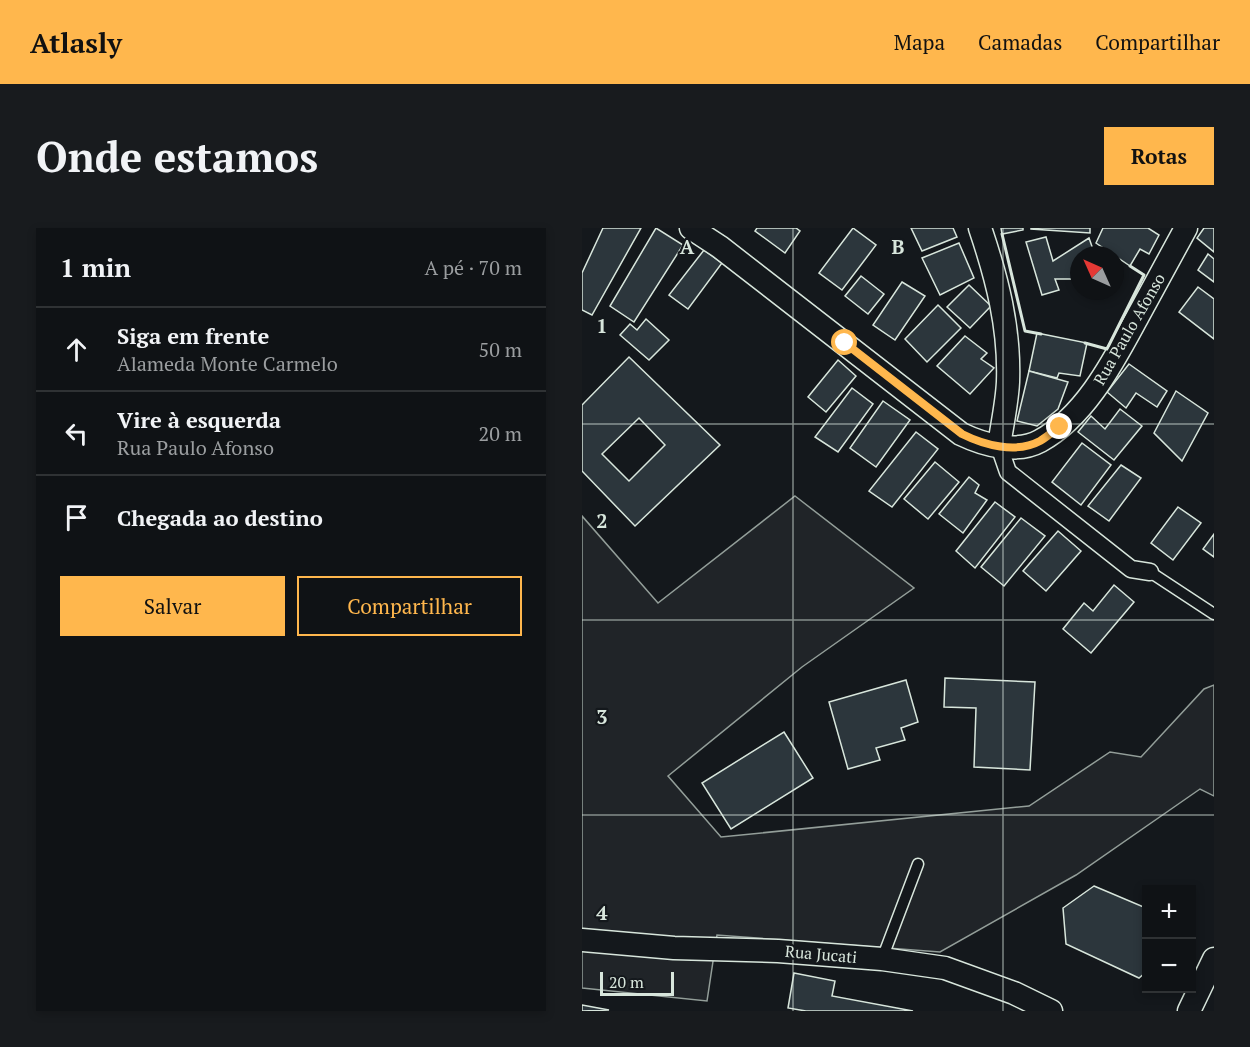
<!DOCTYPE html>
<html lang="pt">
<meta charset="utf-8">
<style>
:root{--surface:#0f1215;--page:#181b1e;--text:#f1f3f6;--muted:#9b9ea0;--line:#2f3234;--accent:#ffb74d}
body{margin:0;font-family:"PT Serif",serif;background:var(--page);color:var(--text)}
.controls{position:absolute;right:18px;bottom:18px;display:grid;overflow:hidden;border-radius:0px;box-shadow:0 3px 9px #0003}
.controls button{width:54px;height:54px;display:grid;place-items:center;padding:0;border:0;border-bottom:2px solid var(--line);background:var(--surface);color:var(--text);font:30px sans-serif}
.compass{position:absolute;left:488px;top:18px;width:54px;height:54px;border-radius:50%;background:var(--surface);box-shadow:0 3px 9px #0003;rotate:315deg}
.scale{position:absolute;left:18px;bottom:15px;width:74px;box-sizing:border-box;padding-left:6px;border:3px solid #d8e6dc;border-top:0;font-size:16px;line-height:21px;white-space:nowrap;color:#d8e6dc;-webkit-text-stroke:4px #14181c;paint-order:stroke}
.stop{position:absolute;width:18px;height:18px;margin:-14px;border:4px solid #ffb74d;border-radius:50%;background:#fff}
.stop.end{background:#ffb74d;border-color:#fff;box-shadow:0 2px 6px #0008}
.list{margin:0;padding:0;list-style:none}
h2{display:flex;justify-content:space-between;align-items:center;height:78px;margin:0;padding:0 24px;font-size:26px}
h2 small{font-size:20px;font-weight:400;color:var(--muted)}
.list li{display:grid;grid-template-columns:39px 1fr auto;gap:18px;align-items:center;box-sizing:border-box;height:84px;padding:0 24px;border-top:2px solid var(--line)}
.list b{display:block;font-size:22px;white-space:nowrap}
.list p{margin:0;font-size:20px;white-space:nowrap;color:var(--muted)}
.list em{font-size:20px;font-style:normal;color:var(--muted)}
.actions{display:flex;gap:12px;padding:18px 24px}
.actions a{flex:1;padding:14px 0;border:2px solid var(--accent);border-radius:0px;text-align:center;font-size:21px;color:var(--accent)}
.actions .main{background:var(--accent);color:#111}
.icon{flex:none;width:33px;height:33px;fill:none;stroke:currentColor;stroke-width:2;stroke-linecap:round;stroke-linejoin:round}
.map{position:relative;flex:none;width:632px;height:783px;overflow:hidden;border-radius:0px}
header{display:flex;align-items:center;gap:36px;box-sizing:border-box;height:84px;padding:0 30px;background:var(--accent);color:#111}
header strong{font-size:28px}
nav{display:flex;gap:33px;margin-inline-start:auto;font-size:21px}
.intro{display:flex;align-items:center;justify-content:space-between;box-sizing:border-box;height:144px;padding:0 36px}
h1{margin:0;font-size:42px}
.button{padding:15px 27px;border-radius:0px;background:var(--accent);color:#111;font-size:21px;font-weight:700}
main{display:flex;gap:36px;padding:0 36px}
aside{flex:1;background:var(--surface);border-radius:0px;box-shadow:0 3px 9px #0003}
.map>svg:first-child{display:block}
.green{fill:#202428;stroke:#939e99;stroke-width:1.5}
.building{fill:#2c363c;stroke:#d8e6dc;stroke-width:1.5;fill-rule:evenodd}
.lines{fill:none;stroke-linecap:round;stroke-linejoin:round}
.service-casing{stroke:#d8e6dc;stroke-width:13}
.pedestrian-casing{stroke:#d8e6dc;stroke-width:19}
.minor-casing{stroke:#d8e6dc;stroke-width:25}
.service{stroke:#14181c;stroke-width:10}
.pedestrian{stroke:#14181c;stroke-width:16}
.minor{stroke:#14181c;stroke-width:22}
.wall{stroke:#d8e6dc;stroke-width:3}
.route{stroke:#ffb74d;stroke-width:8}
.grid{fill:none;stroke:#d8e6dc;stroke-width:1.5;stroke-opacity:0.55}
.labels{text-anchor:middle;stroke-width:4.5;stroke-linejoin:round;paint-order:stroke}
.street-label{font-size:16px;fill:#d8e6dc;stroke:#14181c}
.grid-label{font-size:20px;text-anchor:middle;font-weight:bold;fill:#d8e6dc;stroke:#14181c;stroke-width:4.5;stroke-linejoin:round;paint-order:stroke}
</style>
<header>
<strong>Atlasly</strong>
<nav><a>Mapa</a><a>Camadas</a><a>Compartilhar</a></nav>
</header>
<div class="intro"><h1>Onde estamos</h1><a class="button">Rotas</a></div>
<main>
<aside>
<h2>1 min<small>A pé · 70 m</small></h2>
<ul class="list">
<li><svg class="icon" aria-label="ahead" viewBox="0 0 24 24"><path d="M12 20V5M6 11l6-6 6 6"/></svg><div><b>Siga em frente</b><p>Alameda Monte Carmelo</p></div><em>50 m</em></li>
<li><svg class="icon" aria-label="left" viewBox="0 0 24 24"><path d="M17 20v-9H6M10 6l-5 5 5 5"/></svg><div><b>Vire à esquerda</b><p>Rua Paulo Afonso</p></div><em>20 m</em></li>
<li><svg class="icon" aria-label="arrive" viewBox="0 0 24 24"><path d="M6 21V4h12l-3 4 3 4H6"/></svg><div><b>Chegada ao destino</b></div></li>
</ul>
<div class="actions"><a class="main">Salvar</a><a>Compartilhar</a></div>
</aside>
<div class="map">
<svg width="632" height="783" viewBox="0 0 632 783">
<rect width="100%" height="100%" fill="#14181c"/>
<path class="green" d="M213,268L332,360L220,439L86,548L139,609L447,578L528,524L559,529L622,461L632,457V568L618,561L494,647L358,724L135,707L125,773L0,760V288L76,375Z"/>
<g class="building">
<path d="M21,0H59L10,87L0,82V45Z"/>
<path d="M74,0L101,17L52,94L28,78Z"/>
<path d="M175,0H214L218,3L203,25L173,3Z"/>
<path d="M271,0L294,17L260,62L237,45Z"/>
<path d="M329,0H371L375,9L340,23Z"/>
<path d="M419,0H441V2L420,6Z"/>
<path d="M449,0H508V5L449,1Z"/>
<path d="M521,0H566L577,7L567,26L558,21L548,38L514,15Z"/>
<path d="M622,0H632V24L615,10Z"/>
<path d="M464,9L471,33L507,10L513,27H497V51H473L477,62L460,67L444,14Z"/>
<path d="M377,15L392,50L358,67L340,30Z"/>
<path d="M122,22L140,35L106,81L87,67Z"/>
<path d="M626,26L632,31V54L616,42Z"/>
<path d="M279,48L302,66L286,86L263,68Z"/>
<path d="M320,54L343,68L313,112L291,97Z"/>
<path d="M387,57L409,78L388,100L365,79Z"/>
<path d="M616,59L632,71V111L597,84Z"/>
<path d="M356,77L379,100L345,134L323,111Z"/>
<path d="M64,91L87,112L67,132L38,107L48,96L55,102Z"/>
<path d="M455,105L505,115L498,148L477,145L475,150L447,143Z"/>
<path d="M383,108L405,125L399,131L412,140L388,166L355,138Z"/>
<path d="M47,129L138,217L53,298L0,243V177ZM57,190L83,217L47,253L20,226Z"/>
<path d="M256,132L274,148L244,184L226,169Z"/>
<path d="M547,136L585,163L575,179L554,165L544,180L525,164Z"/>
<path d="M447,143L486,154L476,181L455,198L435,193Z"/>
<path d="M270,160L291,176L256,224L233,209Z"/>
<path d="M594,163L626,185L600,233L572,205Z"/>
<path d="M301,173L328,192L294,239L268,220Z"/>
<path d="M538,181L560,198L532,232L496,204L509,188L523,201Z"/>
<path d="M334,204L356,221L310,279L287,263Z"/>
<path d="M500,215L529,237L499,277L470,254Z"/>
<path d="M353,234L377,254L346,291L322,271Z"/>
<path d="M539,237L559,250L527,293L506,278Z"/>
<path d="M387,249L397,257L393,265L405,272L381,305L357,286Z"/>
<path d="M413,274L433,289L393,340L374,323Z"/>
<path d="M596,279L619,295L591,332L569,315Z"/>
<path d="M439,290L463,308L422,358L399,339Z"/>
<path d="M476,303L499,323L464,363L441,343Z"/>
<path d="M632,306V329L621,321Z"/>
<path d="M532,357L552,374L509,425L481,401L502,375L511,383Z"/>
<path d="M363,450L453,454L448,542L392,539L394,480L362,479Z"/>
<path d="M324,452L336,494L319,500L323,512L294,520L298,532L266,541L247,474Z"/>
<path d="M202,504L231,550L149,601L120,555Z"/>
<path d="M512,658L564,680V744L557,750L484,716L481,680Z"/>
<path d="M212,745L253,753L250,768L331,783H224L206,780Z"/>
<path d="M0,777L27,782L0,783Z"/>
</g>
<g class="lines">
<g class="service-casing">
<g id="service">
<path d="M568,344L632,386"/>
<path d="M300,731L336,636"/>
</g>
</g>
<g class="pedestrian-casing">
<path id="pedestrian" d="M417,218L426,244L549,341L568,344"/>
</g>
<g class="minor-casing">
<g id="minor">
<path d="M109,0L138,19L379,206C402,217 434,226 458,213C504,188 532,132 556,88C572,59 588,29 604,0"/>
<path d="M398,0C415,50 428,100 426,154C425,175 420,197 417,218"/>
<path d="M0,712L92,720L196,723L300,731L363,740L432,765L469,783"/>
<path d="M607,783L632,731"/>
</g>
</g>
<use href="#service" class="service"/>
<use href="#pedestrian" class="pedestrian"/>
<use href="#minor" class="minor"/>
<g class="wall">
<path d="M420,6L443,103L459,106"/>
<path d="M503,115L525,121L562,47L548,38"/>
</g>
</g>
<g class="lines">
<path class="route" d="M263,115L380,206C402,217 434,226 458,213C465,209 471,203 478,199"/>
</g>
<path class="grid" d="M211,0V783M421,0V783M0,196H632M0,392H632M0,587H632"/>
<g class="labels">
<g class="street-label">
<text transform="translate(547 101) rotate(-60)" y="6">Rua Paulo Afonso</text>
<text transform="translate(239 726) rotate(5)" y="6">Rua Jucati</text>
</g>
</g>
<g class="grid-label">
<text x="105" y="26">A</text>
<text x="316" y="26">B</text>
<text x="20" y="105">1</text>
<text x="20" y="300">2</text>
<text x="20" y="496">3</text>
<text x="20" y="692">4</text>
</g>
</svg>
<div class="controls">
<button>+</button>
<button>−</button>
</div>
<svg class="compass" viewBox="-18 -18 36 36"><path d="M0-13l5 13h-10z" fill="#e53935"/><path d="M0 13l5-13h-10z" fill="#9b9ea0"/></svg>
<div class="scale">20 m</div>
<div class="stop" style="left:263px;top:115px"></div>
<div class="stop end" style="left:478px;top:199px"></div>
</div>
</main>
